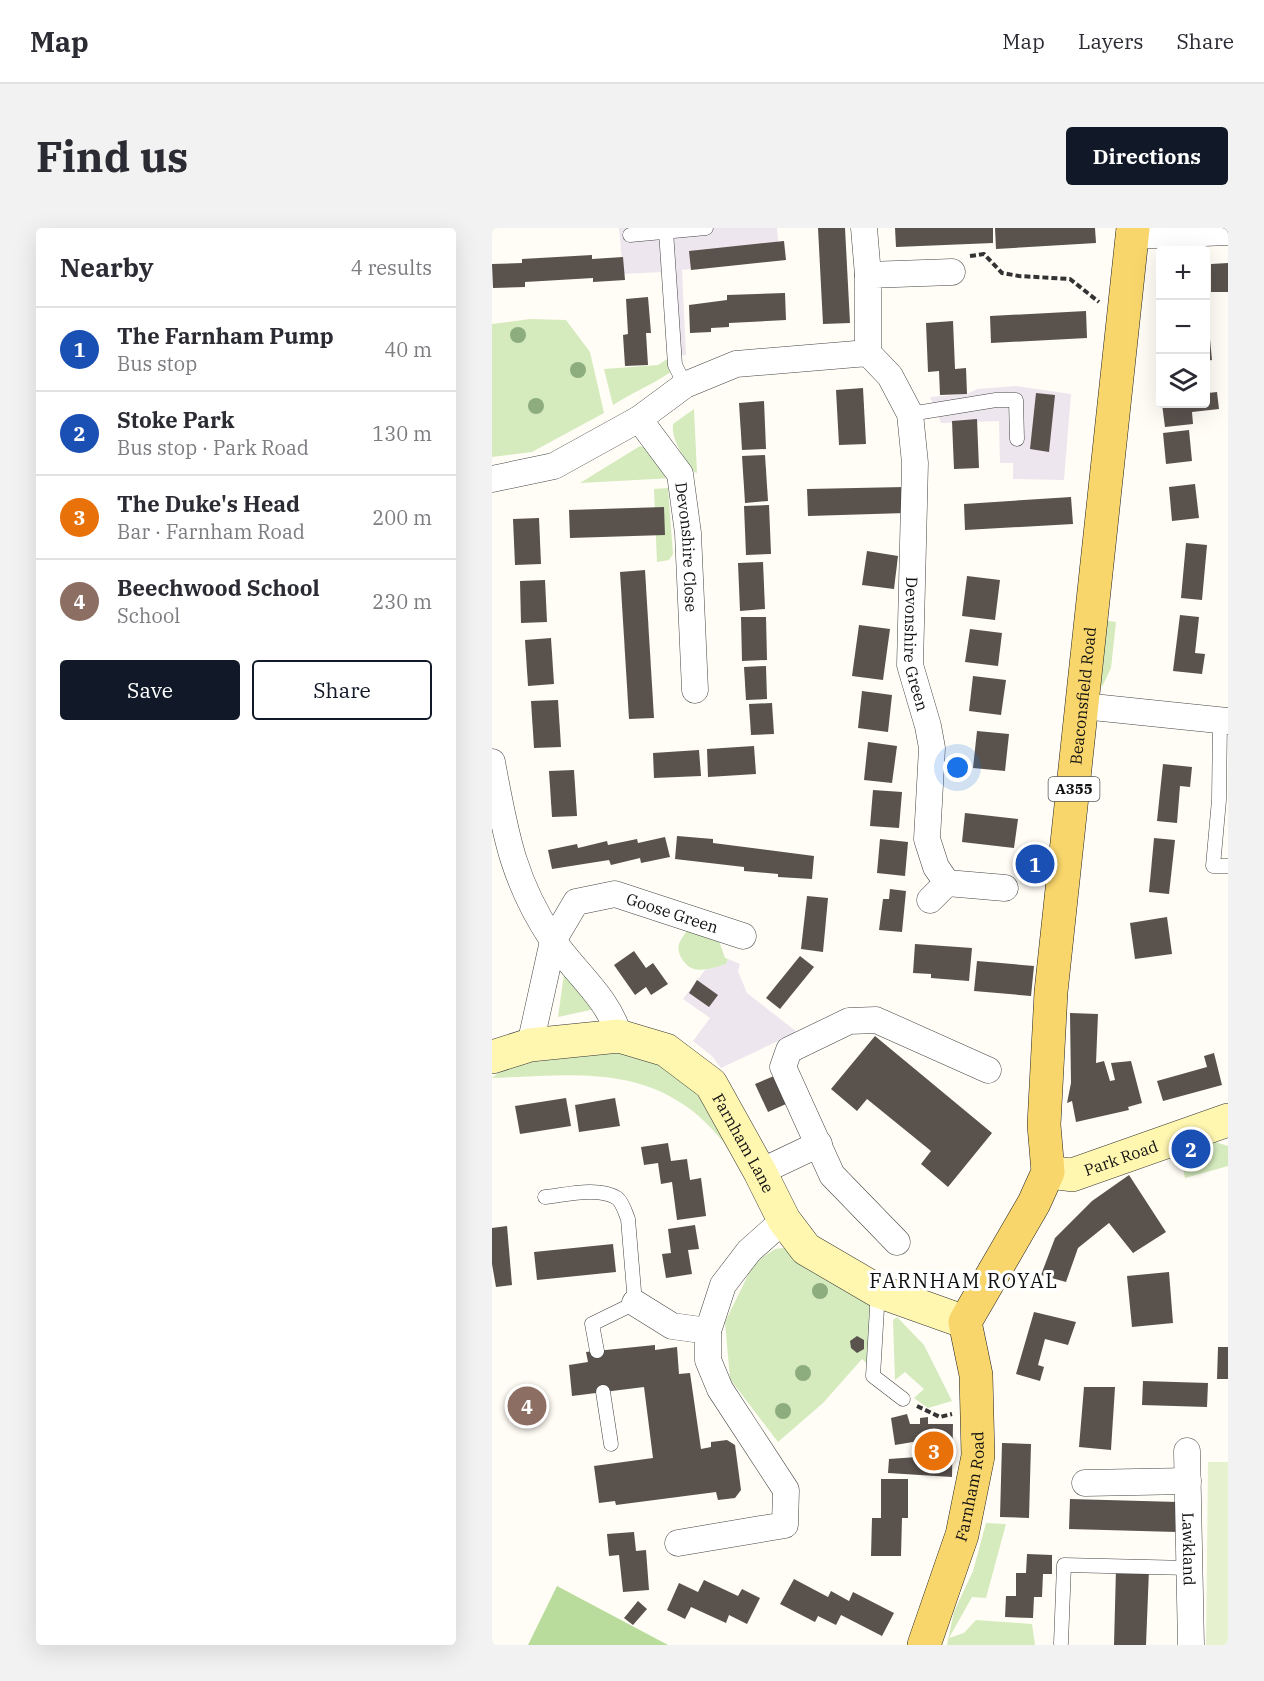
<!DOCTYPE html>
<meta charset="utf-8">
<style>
:root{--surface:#fff;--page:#f2f2f3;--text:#2b2b33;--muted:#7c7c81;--line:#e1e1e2;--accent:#111827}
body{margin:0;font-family:"IBM Plex Serif",serif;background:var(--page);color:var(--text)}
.controls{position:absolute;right:18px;top:18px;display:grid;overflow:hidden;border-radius:6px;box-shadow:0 6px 24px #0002}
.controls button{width:54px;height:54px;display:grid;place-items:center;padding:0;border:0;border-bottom:2px solid var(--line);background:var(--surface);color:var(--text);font:30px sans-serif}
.you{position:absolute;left:466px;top:540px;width:21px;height:21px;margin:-15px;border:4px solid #fff;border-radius:50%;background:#1a73e8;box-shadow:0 0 0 9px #1a73e833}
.badge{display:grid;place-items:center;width:39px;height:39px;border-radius:50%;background:var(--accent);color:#fff;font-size:20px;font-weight:700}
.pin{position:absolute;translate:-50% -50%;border:3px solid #fff;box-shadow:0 2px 6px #0006}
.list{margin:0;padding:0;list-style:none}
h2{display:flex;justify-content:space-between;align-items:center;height:78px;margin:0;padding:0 24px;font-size:26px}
h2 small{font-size:20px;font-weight:400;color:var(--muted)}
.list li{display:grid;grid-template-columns:39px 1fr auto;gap:18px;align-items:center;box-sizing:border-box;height:84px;padding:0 24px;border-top:2px solid var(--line)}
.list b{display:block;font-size:22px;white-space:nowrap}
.list p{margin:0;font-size:20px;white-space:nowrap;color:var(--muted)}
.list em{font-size:20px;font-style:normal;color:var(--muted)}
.actions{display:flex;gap:12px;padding:18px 24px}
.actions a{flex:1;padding:14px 0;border:2px solid var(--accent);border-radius:6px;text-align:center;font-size:21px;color:var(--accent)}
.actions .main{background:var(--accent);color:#fff}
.icon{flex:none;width:33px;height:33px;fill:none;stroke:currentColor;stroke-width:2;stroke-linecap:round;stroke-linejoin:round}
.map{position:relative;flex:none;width:736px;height:1417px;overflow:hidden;border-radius:6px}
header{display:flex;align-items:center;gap:36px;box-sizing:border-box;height:84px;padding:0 30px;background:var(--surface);border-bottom:2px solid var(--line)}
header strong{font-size:28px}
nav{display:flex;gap:33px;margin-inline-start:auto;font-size:21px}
.intro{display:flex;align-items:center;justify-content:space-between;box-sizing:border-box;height:144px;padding:0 36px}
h1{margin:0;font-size:42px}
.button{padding:15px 27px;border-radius:6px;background:var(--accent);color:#fff;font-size:21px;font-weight:700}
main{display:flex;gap:36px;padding:0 36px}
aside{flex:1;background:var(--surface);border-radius:6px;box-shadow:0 6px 24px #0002}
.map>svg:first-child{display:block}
.industrial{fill:#eee6ef}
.green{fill:#d5ebbd}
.forest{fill:#b9dc9c}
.pitch{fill:#e6f2cf}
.building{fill:#5a524d}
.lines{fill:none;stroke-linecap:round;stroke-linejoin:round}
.lane-casing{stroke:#444;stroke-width:15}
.street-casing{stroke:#444;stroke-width:27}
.secondary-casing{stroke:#333;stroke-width:34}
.primary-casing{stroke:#222;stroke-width:34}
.path{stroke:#333;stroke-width:4;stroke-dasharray:6 3;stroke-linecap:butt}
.lane{stroke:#fff;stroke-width:14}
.street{stroke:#fff;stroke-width:26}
.secondary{stroke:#fff6b0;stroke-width:33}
.primary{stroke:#f9d66b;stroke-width:33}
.tree{fill:#8dad7f}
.labels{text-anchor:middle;stroke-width:6;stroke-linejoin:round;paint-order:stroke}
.shield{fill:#fff;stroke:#585858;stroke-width:1.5}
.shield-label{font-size:15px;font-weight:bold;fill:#111}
.street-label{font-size:16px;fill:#111;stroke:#fff}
.quarter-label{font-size:20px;letter-spacing:1.5px;fill:#111;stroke:#fff}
</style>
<header>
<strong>Map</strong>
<nav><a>Map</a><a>Layers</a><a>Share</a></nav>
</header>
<div class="intro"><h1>Find us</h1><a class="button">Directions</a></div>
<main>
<aside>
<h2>Nearby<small>4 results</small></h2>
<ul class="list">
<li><span class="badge" style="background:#1a4fb4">1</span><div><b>The Farnham Pump</b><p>Bus stop</p></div><em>40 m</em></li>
<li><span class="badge" style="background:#1a4fb4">2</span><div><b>Stoke Park</b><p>Bus stop · Park Road</p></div><em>130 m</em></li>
<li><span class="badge" style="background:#e8710a">3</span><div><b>The Duke's Head</b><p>Bar · Farnham Road</p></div><em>200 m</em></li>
<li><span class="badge" style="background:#8d6e63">4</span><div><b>Beechwood School</b><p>School</p></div><em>230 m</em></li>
</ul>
<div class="actions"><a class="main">Save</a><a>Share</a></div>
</aside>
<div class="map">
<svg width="736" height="1417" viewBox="0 0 736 1417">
<rect width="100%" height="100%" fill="#fffdf5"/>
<g class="industrial">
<path d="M127,0H285L288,32L190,42L194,127L180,128L171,44L131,46Z"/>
<path d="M524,158L579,166L572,252L521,251V235H508L507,193L449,195L438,169L475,166L485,161Z"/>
<path d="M236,731L248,736L246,743L255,765L305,804L229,840L220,828L201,813L218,790L191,771L213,742L234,736Z"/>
</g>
<g class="green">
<path d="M38,91L74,92L98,124L112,185L40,224L0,229V96Z"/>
<path d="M180,128L179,144C160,157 141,164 121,177L112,141L166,137Z"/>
<path d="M202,181L205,245L202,244C193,230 179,213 181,196Z"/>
<path d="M148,218L163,223L181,250L88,255Z"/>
<path d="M176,260L181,326L177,332L165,334L162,261Z"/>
<path d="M611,392L624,394L619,440L610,459L605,447Z"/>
<path d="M197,700L227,713L233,730L236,731L234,736C218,741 200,748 190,731C182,717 189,712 197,700Z"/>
<path d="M72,746L103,781L66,789Z"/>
<path d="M109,823L140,824L164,831L208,863L269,964C245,933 223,896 189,875C134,838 63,848 0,850C21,829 79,827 109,823Z"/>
<path d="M720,913L736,918V938L693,950L688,926Z"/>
<path d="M299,1019L380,1075V1140L370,1131L331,1175L286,1214L238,1151L233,1094L262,1035L283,1021Z"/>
<path d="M405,1089L432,1117L460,1173L436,1180L422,1170L432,1161L413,1144L403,1152L401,1092Z"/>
<path d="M494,1295L514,1296L494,1370L480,1369L457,1410L472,1405L484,1392L540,1396L543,1417H455L462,1384L481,1343Z"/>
</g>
<path class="forest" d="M65,1358L176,1417H36Z"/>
<path class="pitch" d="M716,1234H736V1417H714Z"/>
<g class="building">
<path d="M326,0H353L358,95L331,96Z"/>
<path d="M403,0H501V15L404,19Z"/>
<path d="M503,0H603L604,15L504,21Z"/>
<path d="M292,13L294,32L199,42L197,23Z"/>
<path d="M100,27V31L131,29L133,52L101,54V50L33,54V59L1,60L0,36L30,35V31Z"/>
<path d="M736,35V64H719V36Z"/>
<path d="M293,65L294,92L237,95V99L219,100V104L198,105L197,77L235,72V67Z"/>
<path d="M156,69L159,105H154L156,137L133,138L131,107L136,106L134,71Z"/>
<path d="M594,83L595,110L499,115L498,88Z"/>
<path d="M461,93L463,141L474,140L475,166L448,167L447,143L436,144L434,95Z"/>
<path d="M714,101H717L720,132L714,133Z"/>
<path d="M714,159H716V165L725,164L727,181L700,184L701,196L673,199L670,176H714Z"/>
<path d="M371,160L374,216L347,217L344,162Z"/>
<path d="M544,165L563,167L557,224L538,221Z"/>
<path d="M272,173L274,221L250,222L247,175Z"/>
<path d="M485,191L487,240L462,241L460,193Z"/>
<path d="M697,202L700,233L674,236L671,205Z"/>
<path d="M273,227L276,273L253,275L250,228Z"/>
<path d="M703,256L707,290L680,293L677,259Z"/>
<path d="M413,259L414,285L316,288L315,261Z"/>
<path d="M579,269L581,296L473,302L472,276Z"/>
<path d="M277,277L279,326L254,327L252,278Z"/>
<path d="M172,279L173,307L78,310L77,282Z"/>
<path d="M47,290L49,336L23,337L21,291Z"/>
<path d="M694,315L715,317L710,372L689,370Z"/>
<path d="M375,323L406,328L402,361L370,357Z"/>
<path d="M271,334L273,381L248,383L246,335Z"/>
<path d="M153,342L162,490L137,491L128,344Z"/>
<path d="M475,348L508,352L503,392L470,388Z"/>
<path d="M53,352L55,394L29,395L28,353Z"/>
<path d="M688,387L707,389L703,425L713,426L710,446L681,443Z"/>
<path d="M249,389H274L275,432L250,433Z"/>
<path d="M367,397L398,401L391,452L360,448Z"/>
<path d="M478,401L510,405L506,438L473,434Z"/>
<path d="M59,410L62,456L36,458L33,412Z"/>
<path d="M274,438L275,471L254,472L252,439Z"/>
<path d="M481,448L514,452L509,487L477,483Z"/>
<path d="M370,463L400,467L396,504L366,500Z"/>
<path d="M66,472L69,519L42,520L39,473Z"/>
<path d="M280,475L282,506L259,507L257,476Z"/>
<path d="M485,503L517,506L513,543L481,540Z"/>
<path d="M376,514L405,518L400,555L372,552Z"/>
<path d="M262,518L264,546L216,549L215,521Z"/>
<path d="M207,522L209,548L162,550L161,525Z"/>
<path d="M671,536L700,539L698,559L688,558L685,595L665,593Z"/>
<path d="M82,542L85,588L60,589L57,543Z"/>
<path d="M381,562L410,564L407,600L378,598Z"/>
<path d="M473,585L526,591L522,620L470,614Z"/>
<path d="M185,608L221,611V615L322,628L320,651L286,649V646L252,643V639L183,631Z"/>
<path d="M173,609L178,629L149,635L148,630L119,637L117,632L60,641L56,622L85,616L86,620L115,613L116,617L145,611L146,615Z"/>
<path d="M662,610L683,612L677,666L657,664Z"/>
<path d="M388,611L416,614L413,648L385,645Z"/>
<path d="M398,661L414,663L410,704L387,702L391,671H397Z"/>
<path d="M315,668L336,670L331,724L309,721Z"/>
<path d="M675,689L680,726L643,731L638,695Z"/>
<path d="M423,716L480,720L477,753L439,750V746L421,745Z"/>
<path d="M142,723L154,740L161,735L176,756L159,767L154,759L143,767L122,737Z"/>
<path d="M308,728L322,739L288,781L274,770Z"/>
<path d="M485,733L542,738L539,768L482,763Z"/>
<path d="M205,752L226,767L217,779L197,765Z"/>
<path d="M578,785L606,786L604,835L612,833L618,853L623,852L619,835L639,833L650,875L636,879L637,882L584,894L580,873L575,875L579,855Z"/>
<path d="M383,808L500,905L456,959L429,936L439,923L375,871L365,883L339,861Z"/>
<path d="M722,825L730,857L671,873L665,853L715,839L712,828Z"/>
<path d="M282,848L294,876L276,884L263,856Z"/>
<path d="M74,870L79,898L28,906L23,878Z"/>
<path d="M123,870L128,898L87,904L83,877Z"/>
<path d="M176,915L179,933L195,931L198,952L209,950L214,988L185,992L180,954L169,956L166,935L152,937L149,919Z"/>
<path d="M637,947L674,1004L641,1025L617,995L586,1020L574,1054L549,1047L563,1010L600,973Z"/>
<path d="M203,997L207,1021L196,1022L200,1046L174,1050L170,1026L179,1025L176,1001Z"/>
<path d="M15,998L20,1057L4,1059L0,1036V1000Z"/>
<path d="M121,1016L124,1044L45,1052L42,1024Z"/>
<path d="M677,1044L681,1095L640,1099L635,1048Z"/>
<path d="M542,1084L584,1094L576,1117L553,1111L546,1137L552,1139L548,1153L524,1146Z"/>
<path d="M365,1108L372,1112V1121L365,1125L359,1120L358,1113Z"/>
<path d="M163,1117V1122L185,1119L187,1146L198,1145L209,1221L219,1219V1214L235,1212L243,1217L249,1262L243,1270L226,1272L224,1264L124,1277L123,1273L107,1275L102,1238L161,1230L152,1159L80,1168L77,1137L96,1134L94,1124Z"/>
<path d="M726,1119H736V1151H725Z"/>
<path d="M651,1153L716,1155L715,1179L650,1177Z"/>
<path d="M592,1159H623L619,1222L587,1219Z"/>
<path d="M415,1186L418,1196H428V1190L436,1189V1196H461L460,1249L396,1245L397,1231L425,1229L421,1214L403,1217L399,1190Z"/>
<path d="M510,1215L539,1216L537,1290L508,1289Z"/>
<path d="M389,1251H416V1290H410L409,1328H379L380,1290H389Z"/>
<path d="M578,1271L686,1274L685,1304L577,1301Z"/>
<path d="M142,1304L144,1323L154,1322L157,1362L131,1364L127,1327L117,1328L115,1306Z"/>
<path d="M535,1326L560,1327V1346H551L550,1369H542L541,1390L513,1389L514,1368H524V1345H534Z"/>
<path d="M624,1340L657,1341L654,1417H622Z"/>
<path d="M302,1351L336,1369L339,1363L357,1373L361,1364L402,1385L390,1408L349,1387L344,1397L326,1388L323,1394L288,1376Z"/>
<path d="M212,1352L246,1368L250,1361L268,1370L255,1396L237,1387L234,1395L199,1379L193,1391L175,1382L187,1355L206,1364Z"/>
<path d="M146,1373L155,1381L141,1397L132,1390Z"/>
</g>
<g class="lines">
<g class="lane-casing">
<g id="lane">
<path d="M174,3L183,137L193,157"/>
<path d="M138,7L214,0"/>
<path d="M418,186L504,172H524L525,211"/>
<path d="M728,493L727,572L721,638H736"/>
<path d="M53,969C73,967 106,958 125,970C131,975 133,984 136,991L143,1075L100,1096L105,1123"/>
<path d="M386,1063L381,1148L411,1171"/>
<path d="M111,1164L119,1216"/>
<path d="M569,1415L572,1337L698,1340"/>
</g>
</g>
<g class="street-casing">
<g id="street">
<path d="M372,0L376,47"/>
<path d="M640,8L736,4"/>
<path d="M376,125V47L460,44"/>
<path id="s1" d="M147,191L188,246L196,305L203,462"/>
<path id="s2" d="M0,251L62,238L147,191L193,157L244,136L376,125L398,148L418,186L423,235L418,437L436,498L440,520L435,611L444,639L455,655L513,660"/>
<path d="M591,478L736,493"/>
<path d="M0,534C13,603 20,651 60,711C82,744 117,770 127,808"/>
<path d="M438,672L455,655"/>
<path id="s3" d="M38,817L61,713L84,674L123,666L251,708"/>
<path d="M268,944L327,916"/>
<path d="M405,1014L340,947L291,839L297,822L357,793L384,792L496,842"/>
<path d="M143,1075L180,1098L216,1103"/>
<path id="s4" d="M695,1223L699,1417"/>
<path d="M593,1255L696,1253"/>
<path d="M186,1315L293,1297L294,1262L228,1161L216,1132V1103L231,1057L257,1023L292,992"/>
</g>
</g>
<g class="secondary-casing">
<g id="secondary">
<path id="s5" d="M0,829L38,817L127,808L174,822L219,856L268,944L292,992L314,1021L386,1063L473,1094"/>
<path id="s6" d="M556,944L580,947L736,892"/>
</g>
</g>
<g class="primary-casing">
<g id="primary">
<path id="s7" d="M432,1417L470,1307L486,1228L484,1147L473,1094L542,975L556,944L552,897L559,764L641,0"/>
</g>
</g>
<g class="path">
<path d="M478,28L492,26L510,45L527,48L578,51L607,74"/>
<path d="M425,1178L448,1189L460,1186"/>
</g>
<use href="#lane" class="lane"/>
<use href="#street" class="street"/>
<use href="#secondary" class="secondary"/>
<use href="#primary" class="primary"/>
</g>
<g class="tree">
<circle cx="26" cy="107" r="8"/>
<circle cx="86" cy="142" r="8"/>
<circle cx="44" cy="178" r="8"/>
<circle cx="328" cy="1063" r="8"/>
<circle cx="311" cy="1145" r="8"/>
<circle cx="291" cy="1183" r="8"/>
</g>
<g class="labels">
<rect class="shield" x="556.5" y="549" width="51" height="24" rx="4.5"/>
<g class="shield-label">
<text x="582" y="566">A355</text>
</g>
<g class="street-label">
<text dy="6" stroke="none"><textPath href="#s1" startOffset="142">Devonshire Close</textPath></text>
<text dy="6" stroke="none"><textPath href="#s2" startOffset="711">Devonshire Green</textPath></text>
<text dy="6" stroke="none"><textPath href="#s7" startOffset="982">Beaconsfield Road</textPath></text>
<text dy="6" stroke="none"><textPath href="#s3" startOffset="252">Goose Green</textPath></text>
<text dy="6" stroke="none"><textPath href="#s5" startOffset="302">Farnham Lane</textPath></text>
<text dy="6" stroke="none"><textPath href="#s6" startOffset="76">Park Road</textPath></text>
<text dy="6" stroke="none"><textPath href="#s7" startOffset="166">Farnham Road</textPath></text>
<text dy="6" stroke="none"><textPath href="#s4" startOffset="98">Lawkland</textPath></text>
</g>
<g class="quarter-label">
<text x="472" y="1060">FARNHAM ROYAL</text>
</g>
</g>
</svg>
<div class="controls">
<button>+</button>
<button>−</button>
<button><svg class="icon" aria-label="layers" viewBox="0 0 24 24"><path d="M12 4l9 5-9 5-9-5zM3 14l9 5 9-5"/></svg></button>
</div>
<div class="you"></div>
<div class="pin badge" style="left:543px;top:636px;background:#1a4fb4">1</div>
<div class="pin badge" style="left:699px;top:921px;background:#1a4fb4">2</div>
<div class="pin badge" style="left:442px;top:1223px;background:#e8710a">3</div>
<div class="pin badge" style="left:35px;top:1178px;background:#8d6e63">4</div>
</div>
</main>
